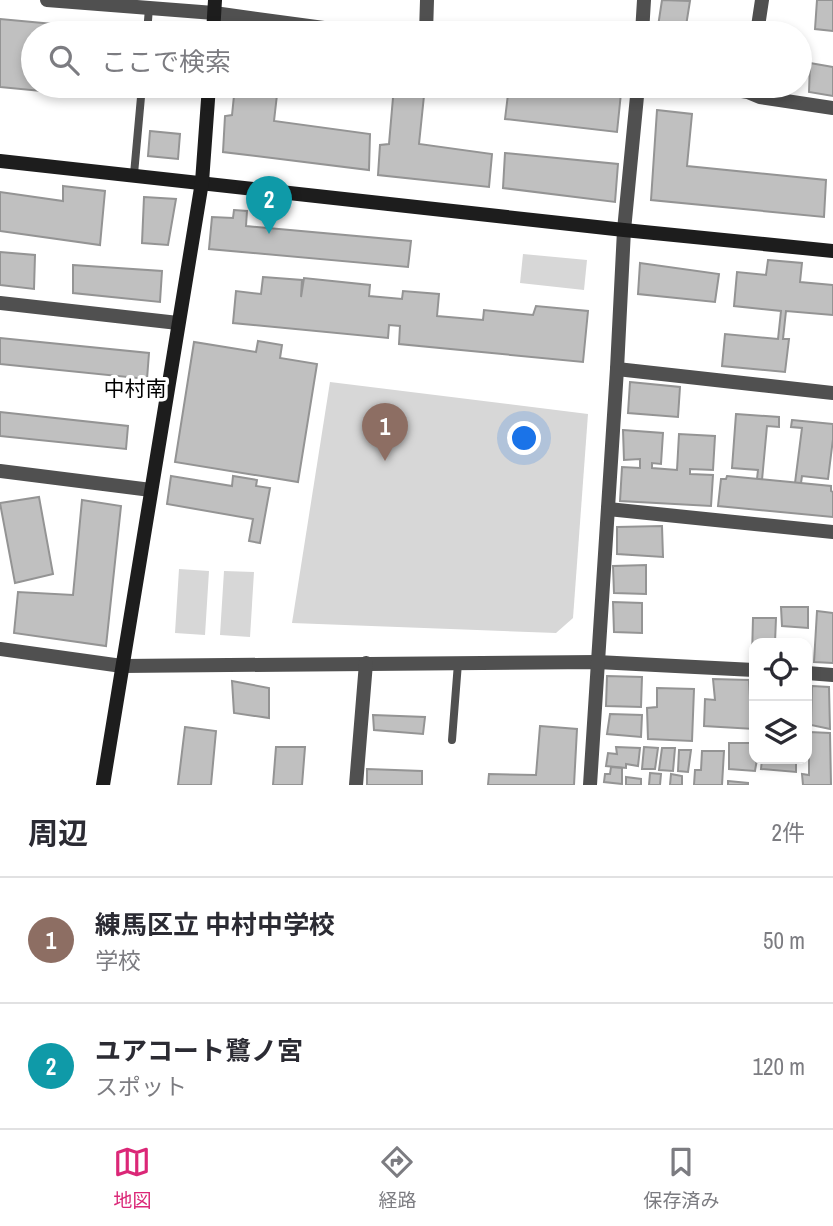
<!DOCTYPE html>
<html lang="ja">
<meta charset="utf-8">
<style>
:root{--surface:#fff;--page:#f2f2f3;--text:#2b2b33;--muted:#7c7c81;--line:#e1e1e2;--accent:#db2777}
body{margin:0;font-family:"Archivo Narrow","Noto Sans JP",sans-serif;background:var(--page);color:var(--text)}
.controls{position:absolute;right:21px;bottom:21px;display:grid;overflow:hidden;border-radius:14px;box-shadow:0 4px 10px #0003}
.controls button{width:63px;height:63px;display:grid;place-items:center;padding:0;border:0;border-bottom:2px solid var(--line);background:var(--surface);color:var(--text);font:35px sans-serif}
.you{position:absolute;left:525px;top:439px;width:24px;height:24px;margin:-18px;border:5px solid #fff;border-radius:50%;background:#1a73e8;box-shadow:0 0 0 10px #1a73e833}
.badge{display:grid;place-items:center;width:46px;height:46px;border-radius:50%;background:var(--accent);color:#fff;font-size:23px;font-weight:700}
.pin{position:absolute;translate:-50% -58px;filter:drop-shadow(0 2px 4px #0008)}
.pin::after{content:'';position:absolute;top:37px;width:24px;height:21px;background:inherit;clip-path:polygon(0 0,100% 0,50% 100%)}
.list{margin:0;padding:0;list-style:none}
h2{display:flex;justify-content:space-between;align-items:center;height:91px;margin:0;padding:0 28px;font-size:30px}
h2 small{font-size:23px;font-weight:400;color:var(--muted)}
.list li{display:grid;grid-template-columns:46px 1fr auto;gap:21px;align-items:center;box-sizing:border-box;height:126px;padding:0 28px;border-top:2px solid var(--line)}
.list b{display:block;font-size:26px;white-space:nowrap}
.list p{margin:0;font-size:23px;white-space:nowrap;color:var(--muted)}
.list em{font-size:23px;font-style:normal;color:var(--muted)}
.icon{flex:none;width:38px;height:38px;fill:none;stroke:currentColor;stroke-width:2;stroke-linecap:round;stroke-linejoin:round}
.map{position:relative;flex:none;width:833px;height:785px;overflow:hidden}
.search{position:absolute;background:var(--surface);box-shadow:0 4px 10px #0003;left:21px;right:21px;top:21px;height:77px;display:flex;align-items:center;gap:18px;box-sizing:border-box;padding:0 24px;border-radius:38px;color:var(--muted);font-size:26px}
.sheet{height:343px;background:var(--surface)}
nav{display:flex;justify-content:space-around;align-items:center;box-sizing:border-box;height:98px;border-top:2px solid var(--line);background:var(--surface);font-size:19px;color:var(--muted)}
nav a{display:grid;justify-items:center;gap:4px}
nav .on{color:var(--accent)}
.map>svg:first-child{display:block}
.green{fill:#d7d7d7}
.building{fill:#c0c0c0;stroke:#949494;stroke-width:2}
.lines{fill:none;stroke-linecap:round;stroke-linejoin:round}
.lane{stroke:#505050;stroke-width:8}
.street{stroke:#505050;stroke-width:14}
.secondary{stroke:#1d1d1d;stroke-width:14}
.labels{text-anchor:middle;stroke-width:7;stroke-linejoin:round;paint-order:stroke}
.quarter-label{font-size:21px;fill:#000;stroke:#fff}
</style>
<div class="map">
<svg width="833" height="785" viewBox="0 0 833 785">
<rect width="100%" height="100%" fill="#fff"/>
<g class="green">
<path d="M523,254L587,260L584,290L520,283Z"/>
<path d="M330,382L588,414L573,618L556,633L292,623Z"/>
<path d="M179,569L209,571L205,635L175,633Z"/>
<path d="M224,571L254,572L250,637L220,635Z"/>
</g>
<g class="building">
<path d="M662,0L690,1L685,32L693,33H657Z"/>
<path d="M817,0H833V31L815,29Z"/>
<path d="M0,19L96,28V33H33V86H94L93,96L0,87Z"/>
<path d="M810,63L833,67V96L809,92Z"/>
<path d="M235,86H278L274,121L370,134L369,170L223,152L225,116L232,115Z"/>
<path d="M394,86H425L419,144L492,154L489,187L378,175L380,145L389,144Z"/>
<path d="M509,86H529L621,93L617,132L505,119Z"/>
<path d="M657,110L692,114L687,166L826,180L824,217L651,200Z"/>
<path d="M150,131L180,134L178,159L148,156Z"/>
<path d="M505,153L618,164L615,202L503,188Z"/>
<path d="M63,186L105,191L100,245L0,231V192L63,201Z"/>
<path d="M144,197L176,199L168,245L142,243Z"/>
<path d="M234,210L247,211L246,226L411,241L408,267L209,249L212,217L233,218Z"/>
<path d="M0,252L35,255L34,289L0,285Z"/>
<path d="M768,260L802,263L800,282L833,285V315L786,311L783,339H789L785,372L722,366L725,334L778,339L781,311L734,306L737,272L766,275Z"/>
<path d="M640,263L719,274L715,302L638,294Z"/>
<path d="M73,265L162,271L160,302L73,293Z"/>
<path d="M263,277L302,280L301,297L304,278L370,285L369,296L402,299L403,291L439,294L437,316L483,320L484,310L533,315L536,306L588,311L583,362L399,344L400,326L389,325L388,338L233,323L236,291L261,294Z"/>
<path d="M0,338L149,353L147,379L0,364Z"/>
<path d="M258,341L282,345L280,358L317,364L298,482L175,462L194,342L256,352Z"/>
<path d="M630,382L680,387L678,417L628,413Z"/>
<path d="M0,412L128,426L126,449L0,436Z"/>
<path d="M736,414L779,417V427L767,426L762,480L757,479L758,470L732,468Z"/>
<path d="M792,420L833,424V439L828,479L802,476L801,483H795L802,428L791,427Z"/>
<path d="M623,430L663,433L661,464L652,463V468L677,470L679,434L715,436L713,470L690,469V474L713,475L711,506L620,501L622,467L640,468V459L624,460Z"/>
<path d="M171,476L232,486L233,476L257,480L256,486L270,488L260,543L249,541L253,519L167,504Z"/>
<path d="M727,476L831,486V491L833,492V517L718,506L721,479H726Z"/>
<path d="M39,497L53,574L15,583L0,503Z"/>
<path d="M82,500L121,506L106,646L14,633L18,592L73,595Z"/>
<path d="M662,526L663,557L617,554V527Z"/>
<path d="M646,565V594L614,593L613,566Z"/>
<path d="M613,602L642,603V633L614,632Z"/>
<path d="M781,607H808V628L782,626Z"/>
<path d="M817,611L833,613V663L814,662Z"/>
<path d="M753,618H776L775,643H754V656H752Z"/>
<path d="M607,676L642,677L641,707L606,706Z"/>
<path d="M713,679L749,680L750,697L754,698V729L704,726L705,699L715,700Z"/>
<path d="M232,681L269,688V718L234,713Z"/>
<path d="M812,686L829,687L830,729L811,725Z"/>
<path d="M657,688L694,689L692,741L648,739L647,708L657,707Z"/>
<path d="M610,714L642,715L641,737L607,734Z"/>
<path d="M373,715L425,717L423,734L374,730Z"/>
<path d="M540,726L577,729L574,785H488L489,774L536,775Z"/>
<path d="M185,727L216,731L211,785H178Z"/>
<path d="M809,732L830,733L831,785H803L802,774L809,775Z"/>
<path d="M729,743H754V759H757L755,771L729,769Z"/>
<path d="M276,747H305L302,785H273Z"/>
<path d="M616,747L640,748L638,766L626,764V768L606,766L608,753L617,754Z"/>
<path d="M644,747L658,748L655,769H642Z"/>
<path d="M662,748H675L673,771L659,770Z"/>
<path d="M679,750H691L688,772L678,771Z"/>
<path d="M702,751H724L722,785H694L695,770H701Z"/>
<path d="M762,759H796V772L761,769Z"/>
<path d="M611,767L622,768V784L604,782L605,774H610Z"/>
<path d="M367,769L422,771V785H367Z"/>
<path d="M650,773L661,774L660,785H649Z"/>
<path d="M671,774L682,776V785H670Z"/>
<path d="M626,777L641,779V785H626Z"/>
<path d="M728,781L748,783V785H728Z"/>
</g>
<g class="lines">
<g class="lane">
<path d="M147,33L149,8"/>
<path d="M134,174L142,86"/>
<path d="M452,740L458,663"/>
</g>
<g class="street">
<path d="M47,0L214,13L361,33"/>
<path d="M426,33L427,0"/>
<path d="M642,33L644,0"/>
<path d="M757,33L762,0"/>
<path d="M713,86L748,92L760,97L833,108"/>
<path d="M0,303L178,323"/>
<path d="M617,369L833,393"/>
<path d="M0,471L151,490"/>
<path d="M608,509L833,532"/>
<path d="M0,649L122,666L597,662L754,670"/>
<path d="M807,673L833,675"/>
<path d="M356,785L366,663"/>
<path d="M590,785L617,369L624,230L638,86"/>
</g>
<g class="secondary">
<path d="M213,33L215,0"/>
<path d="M0,161L624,230L833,251"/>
<path d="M103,785L202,182L209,86"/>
</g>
</g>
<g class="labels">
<g class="quarter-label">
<text x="135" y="396">中村南</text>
</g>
</g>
</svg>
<div class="controls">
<button><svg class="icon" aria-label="locate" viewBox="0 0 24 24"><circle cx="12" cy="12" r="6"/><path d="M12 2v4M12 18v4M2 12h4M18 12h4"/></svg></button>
<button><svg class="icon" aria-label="layers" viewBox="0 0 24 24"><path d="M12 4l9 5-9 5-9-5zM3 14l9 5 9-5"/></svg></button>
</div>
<div class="you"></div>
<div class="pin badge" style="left:385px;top:461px;background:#8d6e63">1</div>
<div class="pin badge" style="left:269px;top:234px;background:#0f9aa8">2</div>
<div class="search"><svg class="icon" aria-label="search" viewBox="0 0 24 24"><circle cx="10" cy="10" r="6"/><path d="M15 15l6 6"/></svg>ここで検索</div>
</div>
<section class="sheet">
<h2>周辺<small>2件</small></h2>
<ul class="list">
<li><span class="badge" style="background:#8d6e63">1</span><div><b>練馬区立 中村中学校</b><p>学校</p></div><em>50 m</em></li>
<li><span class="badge" style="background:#0f9aa8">2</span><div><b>ユアコート鷺ノ宮</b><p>スポット</p></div><em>120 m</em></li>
</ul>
</section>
<nav>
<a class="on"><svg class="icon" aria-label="map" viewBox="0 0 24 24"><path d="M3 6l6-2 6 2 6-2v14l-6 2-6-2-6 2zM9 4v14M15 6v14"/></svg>地図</a>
<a><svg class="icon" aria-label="directions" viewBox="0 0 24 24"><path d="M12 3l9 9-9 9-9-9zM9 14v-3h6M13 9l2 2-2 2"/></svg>経路</a>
<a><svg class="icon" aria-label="saved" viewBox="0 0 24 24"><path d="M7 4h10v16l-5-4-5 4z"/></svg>保存済み</a>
</nav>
